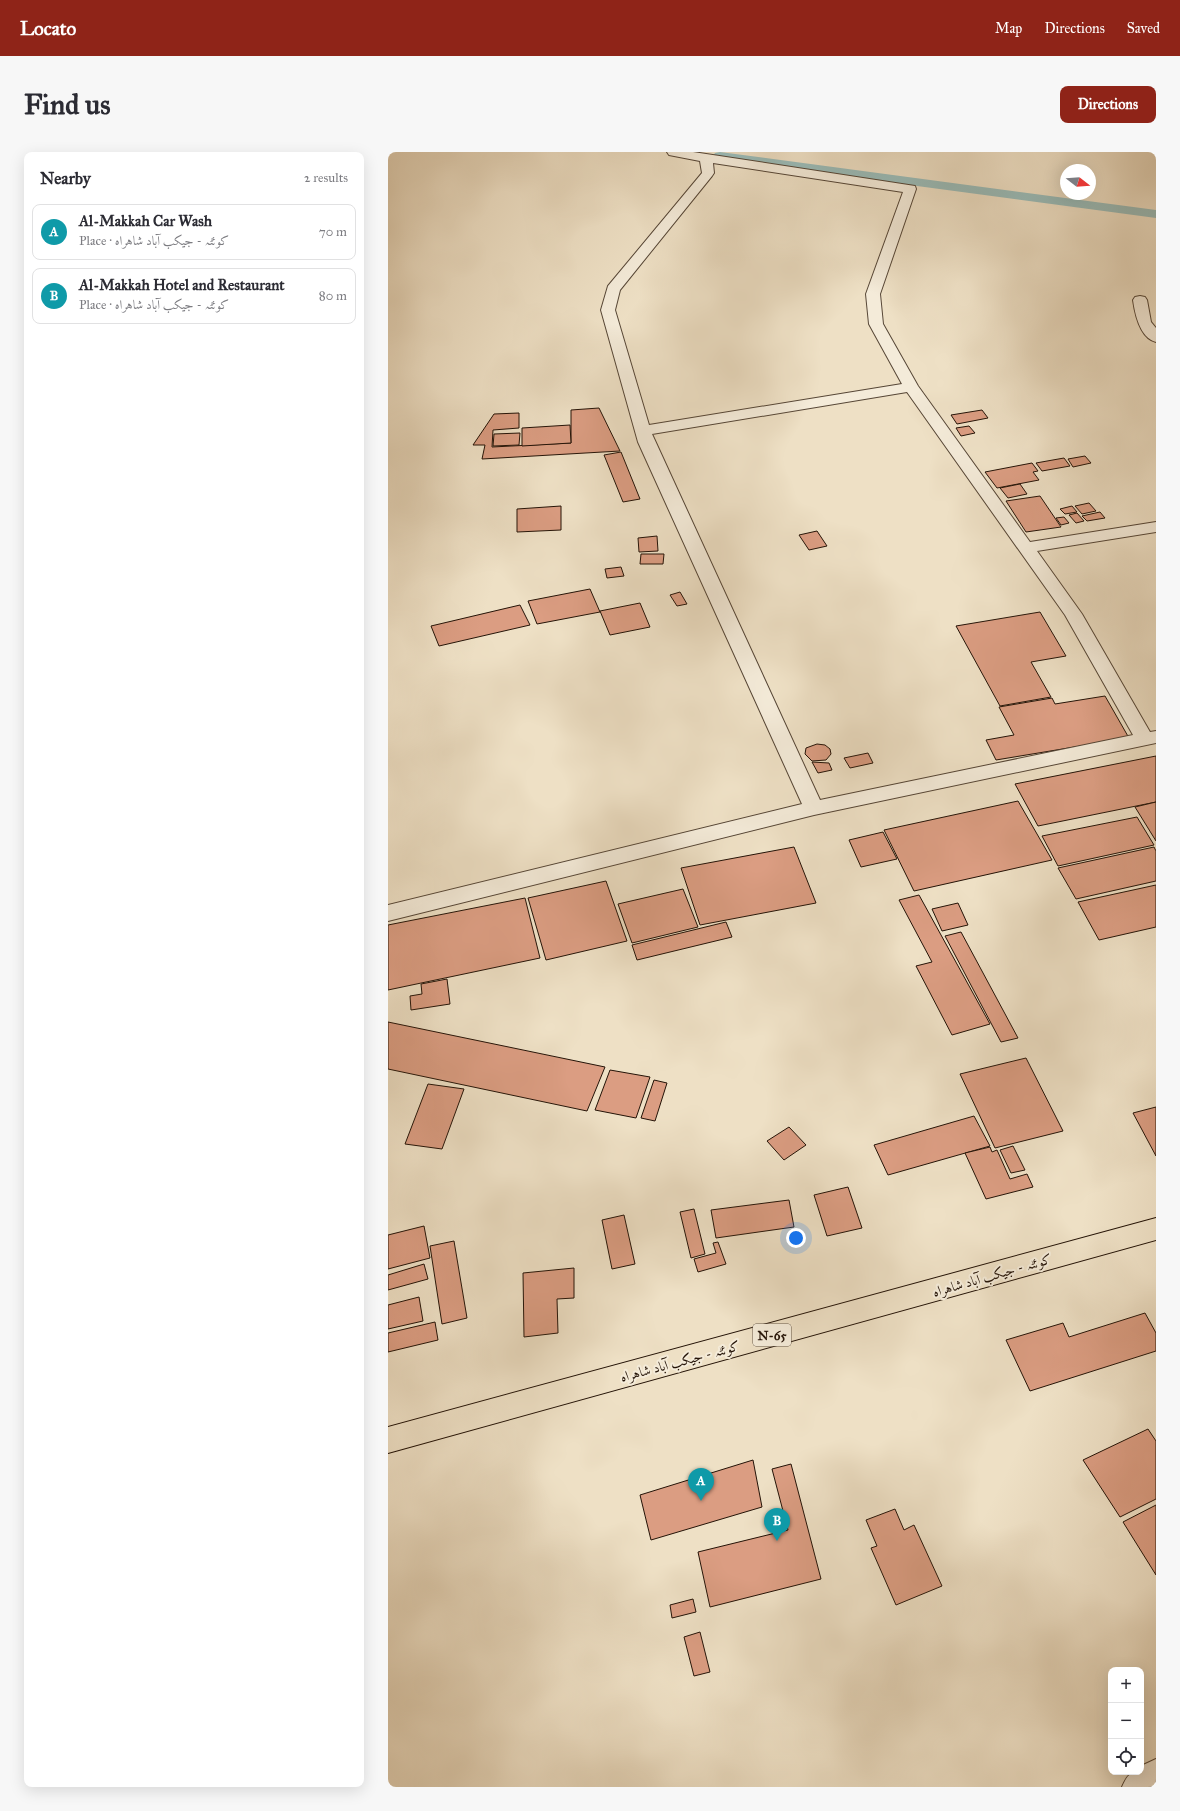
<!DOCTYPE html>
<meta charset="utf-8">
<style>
:root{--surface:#fff;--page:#f7f7f7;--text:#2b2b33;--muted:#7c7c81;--line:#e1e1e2;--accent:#8f2418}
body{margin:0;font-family:"IM FELL Great Primer",Amiri,serif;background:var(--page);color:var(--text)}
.controls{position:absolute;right:12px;bottom:12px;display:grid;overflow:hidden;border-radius:8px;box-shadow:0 4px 16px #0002}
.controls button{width:36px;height:36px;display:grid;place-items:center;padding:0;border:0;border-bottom:1px solid var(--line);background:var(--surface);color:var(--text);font:20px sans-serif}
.compass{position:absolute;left:672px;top:12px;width:36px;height:36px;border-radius:50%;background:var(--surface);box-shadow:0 4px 16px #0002;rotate:107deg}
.you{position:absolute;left:408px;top:1086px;width:14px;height:14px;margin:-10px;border:3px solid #fff;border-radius:50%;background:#1a73e8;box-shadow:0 0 0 6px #1a73e833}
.badge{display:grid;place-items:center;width:26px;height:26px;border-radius:50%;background:var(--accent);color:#fff;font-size:13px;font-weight:700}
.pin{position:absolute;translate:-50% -33px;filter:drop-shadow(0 1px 2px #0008)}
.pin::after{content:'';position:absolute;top:21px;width:14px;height:12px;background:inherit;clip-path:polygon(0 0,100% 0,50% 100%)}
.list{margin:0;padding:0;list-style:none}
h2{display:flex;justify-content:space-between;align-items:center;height:52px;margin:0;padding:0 16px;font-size:17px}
h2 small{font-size:13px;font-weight:400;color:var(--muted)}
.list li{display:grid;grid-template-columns:26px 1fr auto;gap:12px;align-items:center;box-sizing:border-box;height:56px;margin:0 8px 8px;padding:0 8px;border:1px solid var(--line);border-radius:8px}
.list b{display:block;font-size:15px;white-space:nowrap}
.list p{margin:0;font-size:13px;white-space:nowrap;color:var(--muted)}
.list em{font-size:13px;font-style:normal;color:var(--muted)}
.icon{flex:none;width:22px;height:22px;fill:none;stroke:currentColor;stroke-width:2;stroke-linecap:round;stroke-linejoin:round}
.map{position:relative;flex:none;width:768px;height:1635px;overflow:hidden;border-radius:8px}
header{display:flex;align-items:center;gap:24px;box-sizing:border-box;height:56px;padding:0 20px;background:var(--accent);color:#fff}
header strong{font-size:19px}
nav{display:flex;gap:22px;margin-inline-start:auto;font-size:14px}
.intro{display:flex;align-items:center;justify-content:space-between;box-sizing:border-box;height:96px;padding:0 24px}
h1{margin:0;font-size:28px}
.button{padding:10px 18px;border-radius:8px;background:var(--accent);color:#fff;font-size:14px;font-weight:700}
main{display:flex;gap:24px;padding:0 24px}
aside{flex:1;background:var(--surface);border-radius:8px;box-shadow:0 4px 16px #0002}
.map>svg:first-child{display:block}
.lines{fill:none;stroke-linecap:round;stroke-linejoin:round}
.canal{fill:#9abcb9;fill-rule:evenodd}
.building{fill:#db9d82;stroke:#241307}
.street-casing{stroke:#564636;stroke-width:2}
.highway-casing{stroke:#241307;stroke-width:2}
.street{fill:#f4ebd9;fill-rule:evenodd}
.highway{fill:#eee0c5;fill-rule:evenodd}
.labels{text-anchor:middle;stroke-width:4;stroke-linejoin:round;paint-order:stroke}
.shield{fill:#f4ebd9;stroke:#625446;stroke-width:1}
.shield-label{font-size:13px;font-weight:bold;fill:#241307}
.street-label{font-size:14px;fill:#241307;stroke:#f4ebd9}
</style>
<header>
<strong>Locato</strong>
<nav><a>Map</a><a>Directions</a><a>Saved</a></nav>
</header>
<div class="intro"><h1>Find us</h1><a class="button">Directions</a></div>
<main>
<aside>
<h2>Nearby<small>2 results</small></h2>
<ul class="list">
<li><span class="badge" style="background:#0f9aa8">A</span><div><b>Al-Makkah Car Wash</b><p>Place · کوئٹہ - جیکب آباد شاہراہ</p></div><em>70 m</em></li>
<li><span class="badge" style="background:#0f9aa8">B</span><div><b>Al-Makkah Hotel and Restaurant</b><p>Place · کوئٹہ - جیکب آباد شاہراہ</p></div><em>80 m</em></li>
</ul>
</aside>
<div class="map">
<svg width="768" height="1635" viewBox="0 0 768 1635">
<rect width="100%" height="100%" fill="#eee0c5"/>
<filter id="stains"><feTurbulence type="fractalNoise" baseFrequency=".005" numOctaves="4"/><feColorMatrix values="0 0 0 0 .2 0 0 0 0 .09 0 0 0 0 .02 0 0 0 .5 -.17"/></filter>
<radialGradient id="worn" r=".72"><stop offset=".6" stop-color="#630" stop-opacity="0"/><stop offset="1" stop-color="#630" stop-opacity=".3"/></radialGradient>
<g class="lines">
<path class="canal" d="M332,0L768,58V66L327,7L325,4L327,1Z"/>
</g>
<g class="building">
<path d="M211,256L232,299L94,307L97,293H85L106,262L131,261V276L105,278L104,295L183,291V258Z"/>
<path d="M594,258L600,266L569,272L563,263Z"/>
<path d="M182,273L183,291L134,294V276Z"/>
<path d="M581,274L587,281L573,284L568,276Z"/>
<path d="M132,281L131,293L105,294L106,282Z"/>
<path d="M233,300L252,347L235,350L216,303Z"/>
<path d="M697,304L703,311L685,315L680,307Z"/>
<path d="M676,306L682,314L654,319L648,311Z"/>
<path d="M644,311L650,319L645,320L651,328L609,336L597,320Z"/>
<path d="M632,332L639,342L620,346L612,336Z"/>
<path d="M652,344L673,375L638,380L618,349Z"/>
<path d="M701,351L708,359L694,362L687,354Z"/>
<path d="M173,354V378L129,380V357Z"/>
<path d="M684,354L689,360L677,362L672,357Z"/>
<path d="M712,360L717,366L699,369L694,364Z"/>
<path d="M689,361L696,369L688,371L681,363Z"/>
<path d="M676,365L681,371L673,373L668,366Z"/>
<path d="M429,379L439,394L421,398L411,383Z"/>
<path d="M269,384L270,399L251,400L250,386Z"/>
<path d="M253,402H276L275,412H252Z"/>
<path d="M233,415L236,424L219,426L217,417Z"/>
<path d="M202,437L212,460L149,472L140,449Z"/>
<path d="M292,440L299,452L289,454L282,443Z"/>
<path d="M252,451L262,475L222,483L212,459Z"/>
<path d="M132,453L142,473L51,494L43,474Z"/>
<path d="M652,460L678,504L643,510L663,545L612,554L568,474Z"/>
<path d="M717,544L741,586L608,608L598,588L626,583L611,555L664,546L667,552Z"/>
<path d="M429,592L437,593L442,597L443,602L438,608L424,609L417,602L418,596Z"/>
<path d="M480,601L485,611L462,616L456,606Z"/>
<path d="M768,604V650L650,674L627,632Z"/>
<path d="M424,610L441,611L444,618L430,621Z"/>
<path d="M630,649L664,708L526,739L496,678Z"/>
<path d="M768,650V689L747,655Z"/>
<path d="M749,665L766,693L670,714L654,684Z"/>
<path d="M495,680L509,707L473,715L461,688Z"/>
<path d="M406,695L428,751L312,773L293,716Z"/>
<path d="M766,695L768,699V729L688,747L670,716Z"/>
<path d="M218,729L239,789L158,808L140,746Z"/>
<path d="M768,733V775L711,788L690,750Z"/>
<path d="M295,737L310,775L244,791L230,752Z"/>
<path d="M531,743L602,872L564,883L528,814L544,810L511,748Z"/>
<path d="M137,746L152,806L0,838V773Z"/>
<path d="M570,751L580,773L554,779L544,757Z"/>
<path d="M338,770L344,785L249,808L244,793Z"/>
<path d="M573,780L630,886L613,890L557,784Z"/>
<path d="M59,827L62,852L23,858L22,844L34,842L33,832Z"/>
<path d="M0,870L217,915L199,959L0,917Z"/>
<path d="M638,906L675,979L607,996L572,922Z"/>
<path d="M222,918L262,925L248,966L207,958Z"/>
<path d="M266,928L279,931L267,969L253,966Z"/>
<path d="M40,932L76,937L54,997L17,992Z"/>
<path d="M768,955V1004L745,961Z"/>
<path d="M586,964L602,994L500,1023L486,993Z"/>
<path d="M401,975L418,993L396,1008L379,989Z"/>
<path d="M625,994L637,1018L623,1021L612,998Z"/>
<path d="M602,995L604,1000L609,998L622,1027L639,1022L645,1035L598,1047L577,1001Z"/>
<path d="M460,1035L474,1076L439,1084L426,1043Z"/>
<path d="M401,1048L406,1075L328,1086L323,1058Z"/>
<path d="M306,1057L317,1102L303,1106L292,1060Z"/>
<path d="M236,1063L247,1112L224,1117L214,1068Z"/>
<path d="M36,1074L42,1106L0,1117V1083Z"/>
<path d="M66,1089L79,1166L54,1172L42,1094Z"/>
<path d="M330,1090L338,1112L310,1120L306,1107L328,1101L325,1091Z"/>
<path d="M36,1112L40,1127L0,1138V1123Z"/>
<path d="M186,1116V1146L169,1147L170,1181L136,1185L135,1121Z"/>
<path d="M31,1145L35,1169L0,1177V1153Z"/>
<path d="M757,1161L768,1181V1199L642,1239L618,1188L675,1171L681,1185Z"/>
<path d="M47,1170L50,1188L0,1200V1181Z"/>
<path d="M760,1277L768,1289V1347L732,1365L695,1308Z"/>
<path d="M365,1308L374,1355L263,1388L252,1343Z"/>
<path d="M403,1312L433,1427L322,1455L310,1400L400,1378L384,1317Z"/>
<path d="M768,1353V1423L735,1370Z"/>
<path d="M507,1357L516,1378L526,1373L554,1434L508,1453L483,1396L489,1394L478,1368Z"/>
<path d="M305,1447L308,1460L284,1466L282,1453Z"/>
<path d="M312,1480L322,1520L306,1524L296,1485Z"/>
</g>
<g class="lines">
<g class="street-casing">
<g id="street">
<path d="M279,0H305L527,34L528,37L492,142L495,172L530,234L642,390L768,370V380L649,399L694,462L762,580L768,579V591L426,663L0,769V753L414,652L250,290L213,158L220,134L314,21L312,9L281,3ZM325,11L515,40L478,142L481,172L514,232L261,273L227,158L232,138L324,24L326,21ZM519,240L677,463L745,583L432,648L264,282Z"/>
<path d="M752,144L757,145L759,148L763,170L768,176V190C752,186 747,162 745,148L747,145Z"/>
<path d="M768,1607V1635H734C739,1624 741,1620 753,1620V1614Z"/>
</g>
</g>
<g class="highway-casing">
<path id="highway" d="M768,1066V1088L0,1301V1275Z"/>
</g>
<use href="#street" class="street"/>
<use href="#highway" class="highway"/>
</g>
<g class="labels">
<rect class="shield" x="365" y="1172" width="38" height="22" rx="3"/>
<g class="shield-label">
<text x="384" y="1188">N-65</text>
</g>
<g class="street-label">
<text transform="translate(604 1123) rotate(-16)" y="5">کوئٹہ - جیکب آباد شاہراہ</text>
<text transform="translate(292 1209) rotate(-15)" y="5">کوئٹہ - جیکب آباد شاہراہ</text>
</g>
</g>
<rect width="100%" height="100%" filter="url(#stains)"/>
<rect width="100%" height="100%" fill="url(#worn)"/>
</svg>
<div class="controls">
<button>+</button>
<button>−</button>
<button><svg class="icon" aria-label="locate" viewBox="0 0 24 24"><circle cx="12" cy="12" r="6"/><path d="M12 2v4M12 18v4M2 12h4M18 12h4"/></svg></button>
</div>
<svg class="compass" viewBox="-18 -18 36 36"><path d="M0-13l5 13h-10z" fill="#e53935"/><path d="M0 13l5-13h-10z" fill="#7c7c81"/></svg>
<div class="you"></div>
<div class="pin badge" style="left:313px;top:1349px;background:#0f9aa8">A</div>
<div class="pin badge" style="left:389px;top:1389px;background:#0f9aa8">B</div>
</div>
</main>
